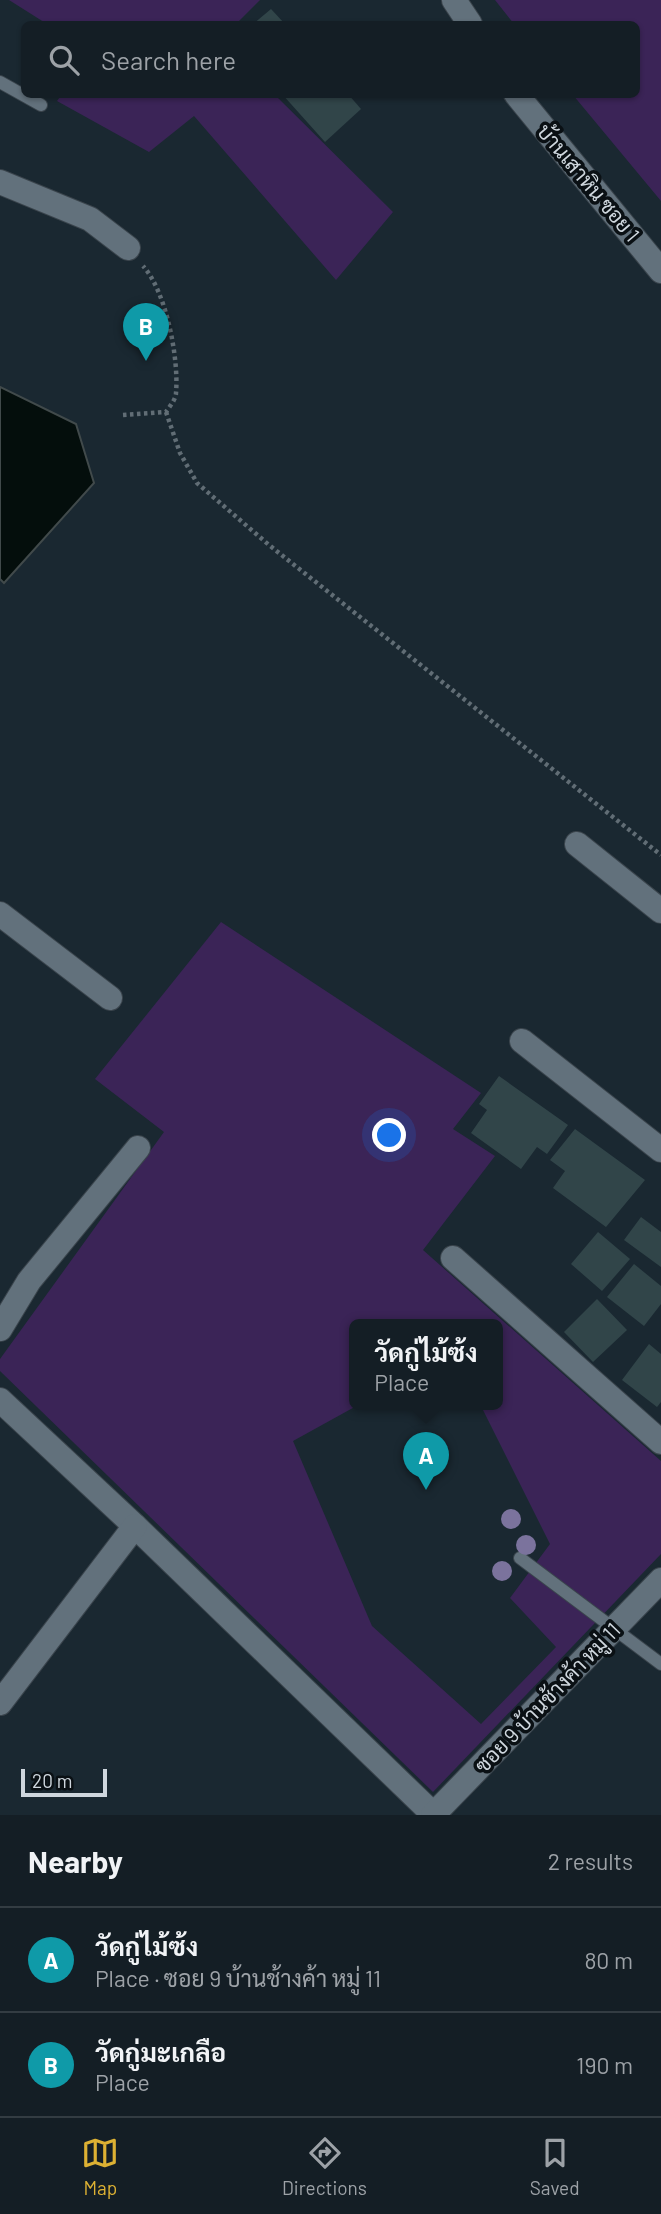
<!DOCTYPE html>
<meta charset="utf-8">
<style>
:root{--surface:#141e25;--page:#1d272d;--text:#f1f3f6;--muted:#9da2a7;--line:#333c42;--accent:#ddb133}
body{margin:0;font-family:Barlow,Sarabun,sans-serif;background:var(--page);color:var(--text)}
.scale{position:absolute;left:21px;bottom:18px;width:86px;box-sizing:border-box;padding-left:7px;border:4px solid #cfd7de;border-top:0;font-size:19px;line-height:24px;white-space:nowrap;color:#cfd7de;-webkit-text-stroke:5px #0a1014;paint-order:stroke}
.you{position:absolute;left:390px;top:1136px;width:24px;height:24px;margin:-18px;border:5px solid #fff;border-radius:50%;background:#1a73e8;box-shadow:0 0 0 10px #1a73e833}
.badge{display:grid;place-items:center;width:46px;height:46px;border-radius:50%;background:var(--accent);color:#fff;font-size:23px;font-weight:700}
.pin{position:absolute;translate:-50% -58px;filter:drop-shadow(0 2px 4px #0008)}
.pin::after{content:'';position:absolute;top:37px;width:24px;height:21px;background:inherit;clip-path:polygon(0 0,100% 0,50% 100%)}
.popup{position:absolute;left:349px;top:1319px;width:154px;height:91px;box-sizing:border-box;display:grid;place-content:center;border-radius:10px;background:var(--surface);filter:drop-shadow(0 2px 5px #0005);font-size:23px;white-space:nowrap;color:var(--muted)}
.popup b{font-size:26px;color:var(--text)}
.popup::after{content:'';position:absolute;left:50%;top:100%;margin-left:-14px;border:14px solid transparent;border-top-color:var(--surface)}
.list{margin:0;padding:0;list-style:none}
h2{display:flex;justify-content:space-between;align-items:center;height:91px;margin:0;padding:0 28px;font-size:30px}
h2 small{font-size:23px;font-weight:400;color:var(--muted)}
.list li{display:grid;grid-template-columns:46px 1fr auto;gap:21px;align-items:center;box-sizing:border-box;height:105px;padding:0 28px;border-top:2px solid var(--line)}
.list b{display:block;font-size:26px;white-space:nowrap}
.list p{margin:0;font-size:23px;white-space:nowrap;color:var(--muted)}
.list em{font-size:23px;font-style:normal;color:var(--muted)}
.icon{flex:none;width:38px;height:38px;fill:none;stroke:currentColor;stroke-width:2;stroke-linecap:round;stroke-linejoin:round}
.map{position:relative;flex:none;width:661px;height:1815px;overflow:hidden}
.search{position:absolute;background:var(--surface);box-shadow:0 2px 5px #0004;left:21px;right:21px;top:21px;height:77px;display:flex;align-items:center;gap:18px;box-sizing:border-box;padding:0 24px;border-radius:10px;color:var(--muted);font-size:26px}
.sheet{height:301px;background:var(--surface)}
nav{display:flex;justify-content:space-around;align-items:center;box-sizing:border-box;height:98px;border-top:2px solid var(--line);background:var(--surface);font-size:19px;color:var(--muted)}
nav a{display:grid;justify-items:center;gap:4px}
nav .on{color:var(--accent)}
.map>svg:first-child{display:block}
.green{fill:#3b2457;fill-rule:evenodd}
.water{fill:#040e0c;stroke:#414a4b;stroke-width:2}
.building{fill:#314549}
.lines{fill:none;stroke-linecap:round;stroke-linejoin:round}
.service-casing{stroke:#3a444c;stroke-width:14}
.minor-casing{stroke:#3a444c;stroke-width:26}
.path{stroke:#616d75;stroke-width:4.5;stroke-dasharray:3.5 3.5;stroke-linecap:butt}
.service{stroke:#62717c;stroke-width:12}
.minor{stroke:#62717c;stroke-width:24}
.tree{fill:#7b739d}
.labels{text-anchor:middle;stroke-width:7;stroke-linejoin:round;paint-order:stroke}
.street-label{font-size:21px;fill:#cfd7de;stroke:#0a1014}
</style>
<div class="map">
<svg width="661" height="1815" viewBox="0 0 661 1815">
<rect width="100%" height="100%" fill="#1a2831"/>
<g class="green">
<path d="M9,0H260L236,24H47Z"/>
<path d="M495,0H661V201L573,95L636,94V24H514Z"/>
<path d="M62,94L275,95L393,212L336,280L194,116L149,152L57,101Z"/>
<path d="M221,922L481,1093L453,1129L495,1156L423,1250L661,1461V1554L433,1792L0,1371V1359L164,1132L95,1079ZM354,1324H498V1404H480L550,1544L510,1598L556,1647L481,1724L372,1626L293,1441L360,1404H354Z"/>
</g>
<path class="water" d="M0,387L76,424L94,483L4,583L0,579Z"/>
<g class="building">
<path d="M271,9L285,24H253Z"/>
<path d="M282,94H348L361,109L325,142Z"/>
<path d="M499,1076L568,1125L547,1154L537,1147L521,1169L471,1133L487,1110L479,1104Z"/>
<path d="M575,1129L645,1180L606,1227L553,1188L565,1171L550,1160Z"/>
<path d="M641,1217L661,1232V1267L624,1240Z"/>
<path d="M598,1232L630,1259L602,1291L571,1264Z"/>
<path d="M634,1264L661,1286V1304L644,1326L607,1297Z"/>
<path d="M597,1299L627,1330L593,1362L564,1332Z"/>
<path d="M649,1344L661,1354V1402L657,1407L622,1380Z"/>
</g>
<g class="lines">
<g class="service-casing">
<g id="service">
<path d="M0,82L41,105"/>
<path d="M520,1558L661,1664"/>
</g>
</g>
<g class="minor-casing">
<g id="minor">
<path d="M454,0L470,24"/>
<path d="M516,94L661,271"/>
<path d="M0,182L90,219L128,248"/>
<path d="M577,844L661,911"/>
<path d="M0,914L110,998"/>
<path d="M522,1041L661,1150"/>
<path d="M453,1258L661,1442"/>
<path d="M0,1329L29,1281L138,1148"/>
<path d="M0,1400L135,1526L434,1815"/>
<path d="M0,1703L135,1526"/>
<path d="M433,1815L661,1580"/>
</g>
</g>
<g class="path">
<path d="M166,412L180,453L197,483L269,545L661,855"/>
<path d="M123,415L166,412C170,406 176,399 176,393C179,358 166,291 143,266"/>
</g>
<use href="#service" class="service"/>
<use href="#minor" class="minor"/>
</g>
<g class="tree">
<circle cx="511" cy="1519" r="10"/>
<circle cx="526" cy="1545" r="10"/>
<circle cx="502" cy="1571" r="10"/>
</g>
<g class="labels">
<g class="street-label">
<text transform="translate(588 183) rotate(50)" y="7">บ้านเสาหิน ซอย 1</text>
<text transform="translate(548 1698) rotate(-46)" y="7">ซอย 9 บ้านช้างค้า หมู่ 11</text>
</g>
</g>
</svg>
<div class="scale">20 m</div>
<div class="you"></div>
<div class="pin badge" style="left:426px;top:1490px;background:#0f9aa8">A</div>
<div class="popup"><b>วัดกู่ไม้ซ้ง</b>Place</div>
<div class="pin badge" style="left:146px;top:361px;background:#0f9aa8">B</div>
<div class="search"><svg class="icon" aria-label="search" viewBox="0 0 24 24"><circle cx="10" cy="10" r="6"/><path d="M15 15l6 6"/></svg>Search here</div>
</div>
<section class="sheet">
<h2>Nearby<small>2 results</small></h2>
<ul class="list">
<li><span class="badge" style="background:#0f9aa8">A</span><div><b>วัดกู่ไม้ซ้ง</b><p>Place · ซอย 9 บ้านช้างค้า หมู่ 11</p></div><em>80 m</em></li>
<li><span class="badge" style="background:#0f9aa8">B</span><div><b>วัดกู่มะเกลือ</b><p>Place</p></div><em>190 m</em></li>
</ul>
</section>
<nav>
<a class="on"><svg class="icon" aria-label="map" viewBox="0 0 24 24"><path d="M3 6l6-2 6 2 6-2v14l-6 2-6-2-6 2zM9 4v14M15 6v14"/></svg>Map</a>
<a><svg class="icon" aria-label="directions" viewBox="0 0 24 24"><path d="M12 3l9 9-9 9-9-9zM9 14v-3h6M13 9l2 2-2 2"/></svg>Directions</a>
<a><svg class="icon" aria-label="saved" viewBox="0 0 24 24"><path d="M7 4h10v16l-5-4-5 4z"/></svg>Saved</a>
</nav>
